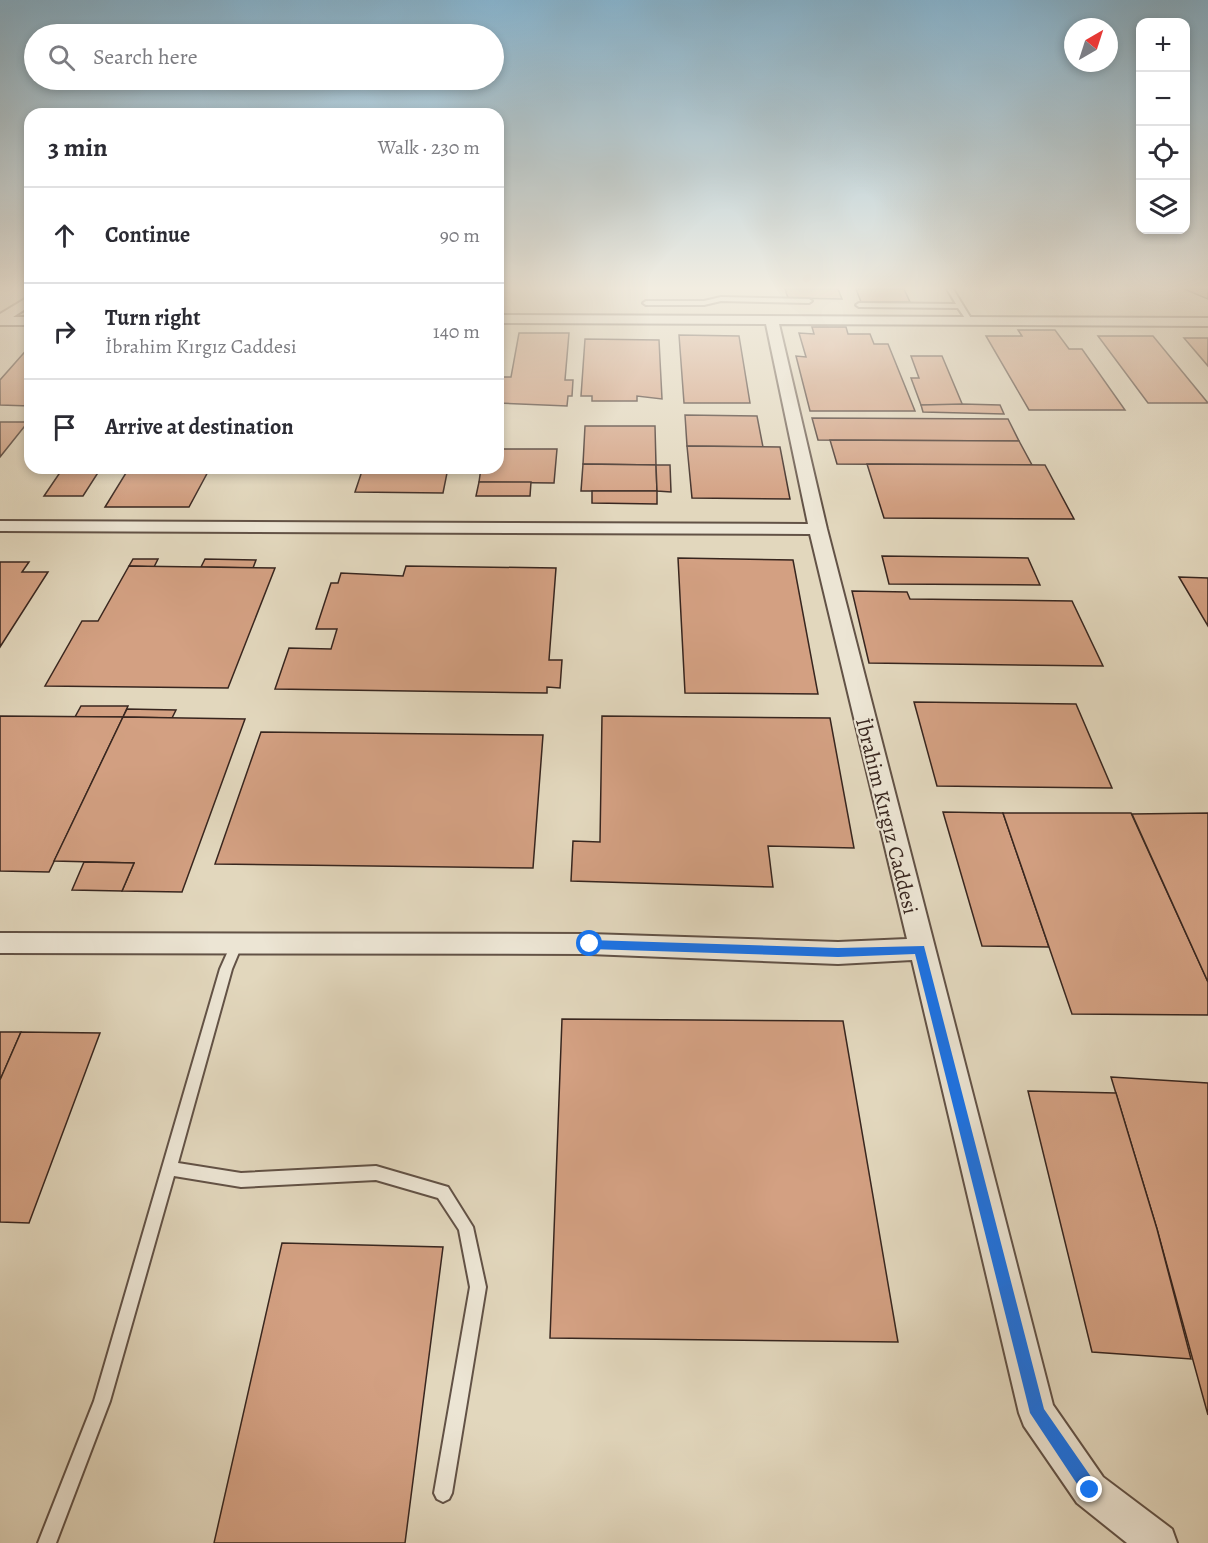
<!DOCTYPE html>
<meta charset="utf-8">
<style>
:root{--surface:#fff;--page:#f2f2f3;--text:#2b2b33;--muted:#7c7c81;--line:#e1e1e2}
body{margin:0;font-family:Alegreya,serif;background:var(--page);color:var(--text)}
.controls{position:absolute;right:18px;top:18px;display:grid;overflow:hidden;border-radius:12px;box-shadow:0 3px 9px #0003}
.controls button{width:54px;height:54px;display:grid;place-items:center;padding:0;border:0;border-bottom:2px solid var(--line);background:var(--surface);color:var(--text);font:30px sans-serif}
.compass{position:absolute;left:1064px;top:18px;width:54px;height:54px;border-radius:50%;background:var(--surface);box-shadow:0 3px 9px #0003;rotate:39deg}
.stop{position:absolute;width:18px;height:18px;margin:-14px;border:4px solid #1a73e8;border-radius:50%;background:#fff}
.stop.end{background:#1a73e8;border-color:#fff;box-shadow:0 2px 6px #0008}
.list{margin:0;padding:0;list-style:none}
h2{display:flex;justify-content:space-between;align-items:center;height:78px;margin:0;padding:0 24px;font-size:26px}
h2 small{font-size:20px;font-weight:400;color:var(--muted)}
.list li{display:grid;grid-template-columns:39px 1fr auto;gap:18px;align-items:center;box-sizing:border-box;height:96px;padding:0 24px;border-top:2px solid var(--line)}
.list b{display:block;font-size:22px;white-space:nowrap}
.list p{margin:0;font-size:20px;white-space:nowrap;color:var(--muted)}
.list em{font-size:20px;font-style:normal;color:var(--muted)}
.icon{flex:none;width:33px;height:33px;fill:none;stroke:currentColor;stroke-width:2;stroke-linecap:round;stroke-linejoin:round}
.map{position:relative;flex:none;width:1208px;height:1543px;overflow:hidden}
.search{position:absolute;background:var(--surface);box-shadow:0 3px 9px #0003;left:24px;top:24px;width:480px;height:66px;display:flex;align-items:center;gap:15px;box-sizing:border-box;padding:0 21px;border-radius:33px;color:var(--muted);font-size:22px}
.panel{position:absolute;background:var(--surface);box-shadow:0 3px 9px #0003;left:24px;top:108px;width:480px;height:366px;border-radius:18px}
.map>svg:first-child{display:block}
.building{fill:#d3a082;stroke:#38261f;stroke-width:1.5}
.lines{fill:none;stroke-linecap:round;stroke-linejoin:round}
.lane-casing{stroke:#625246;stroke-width:4}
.street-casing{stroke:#625246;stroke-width:4}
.lane{fill:#ece5d4;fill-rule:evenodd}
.street{fill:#ece5d4;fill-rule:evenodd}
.route{fill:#1a73e8}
.labels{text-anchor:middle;stroke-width:4.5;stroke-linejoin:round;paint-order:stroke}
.street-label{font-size:21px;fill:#38261f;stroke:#ece5d4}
</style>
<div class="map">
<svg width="1208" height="1543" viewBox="0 0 1208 1543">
<rect width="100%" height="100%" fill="#e2d7bd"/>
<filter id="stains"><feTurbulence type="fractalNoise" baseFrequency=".00333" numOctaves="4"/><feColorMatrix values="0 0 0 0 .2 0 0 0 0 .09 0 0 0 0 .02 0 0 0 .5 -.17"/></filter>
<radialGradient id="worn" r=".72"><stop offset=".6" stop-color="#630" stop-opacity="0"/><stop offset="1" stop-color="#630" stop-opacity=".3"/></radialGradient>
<g class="building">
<path d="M785,289H838L842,299L788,298Z"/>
<path d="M856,289H904L910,302H861Z"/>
<path d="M1184,289H1208V299Z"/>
<path d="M812,327H846L848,334H870L874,344H888L915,411H810L796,356L806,357L799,333L814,334Z"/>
<path d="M1018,330H1055L1069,349H1082L1125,410H1029L986,336H1022Z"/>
<path d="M519,333H569L565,380H573L572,396H568L567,406L498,403V377H511Z"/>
<path d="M679,335L739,336L750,403H684Z"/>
<path d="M1098,336H1153L1208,403H1148Z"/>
<path d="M1184,338H1208V366Z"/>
<path d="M585,339L659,340L662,399L637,396V401H592V396H581Z"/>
<path d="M30,346V406L0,405V380Z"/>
<path d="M911,356H942L963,406L921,405L911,378H919Z"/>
<path d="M962,404L1000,405L1004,414L923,412L921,405Z"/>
<path d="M685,415L757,416L763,447L687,446Z"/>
<path d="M812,418L1008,419L1019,441L818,440Z"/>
<path d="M0,422H28L0,457Z"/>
<path d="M585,426H655L656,465L583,464Z"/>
<path d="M830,440L1019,441L1032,465L837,464Z"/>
<path d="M687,446L780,447L790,499L692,498Z"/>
<path d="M498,449H557L554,483L479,482L481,468H498Z"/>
<path d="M583,464L656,465L657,491H581Z"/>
<path d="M867,464L1045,465L1074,519L884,518Z"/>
<path d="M656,465H670L671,492L657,491Z"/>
<path d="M63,468H101L83,496H44Z"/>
<path d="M129,468H210L189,507H105Z"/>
<path d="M363,468H448L443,493L355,492Z"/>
<path d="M479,482H531L530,496H476Z"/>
<path d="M592,491H657V504L592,503Z"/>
<path d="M882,556L1028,558L1040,585L889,584Z"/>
<path d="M678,558L793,560L818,694L685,693Z"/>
<path d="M133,559H158L154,567L129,566Z"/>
<path d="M205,559L256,560L253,568L201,567Z"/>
<path d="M0,562H29L22,572H48L0,647Z"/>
<path d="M129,566L275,568L228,688L45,686L82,621H98Z"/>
<path d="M406,566L556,568L549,660H562L560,688L547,687V693L275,689L289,648L331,649L337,629H316L331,583H338L341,573L403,576Z"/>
<path d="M1179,577L1208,578V626Z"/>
<path d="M852,591L907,592L910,599L1072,601L1103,666L869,663Z"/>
<path d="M914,702L1076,704L1112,788L937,786Z"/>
<path d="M81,706H128L123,717H75Z"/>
<path d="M127,709L176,710L172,718L123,717Z"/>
<path d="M0,716L123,717L49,872L0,871Z"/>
<path d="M602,716L830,718L854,848L768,846L773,887L571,881L573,841L600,842Z"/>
<path d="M123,717L245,719L182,892L122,891L134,863L54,861Z"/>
<path d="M261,732L543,735L533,868L215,864Z"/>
<path d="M943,812L1003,813L1049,947L982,946Z"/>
<path d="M1003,813H1131L1208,982V1015L1072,1014Z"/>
<path d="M1208,813V982L1132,814Z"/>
<path d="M84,862L134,863L122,891L72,890Z"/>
<path d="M562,1019L843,1021L898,1342L550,1338Z"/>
<path d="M0,1032H21L0,1080Z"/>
<path d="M21,1032L100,1033L29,1223L0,1222V1080Z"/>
<path d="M1111,1077L1208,1083V1415L1157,1229Z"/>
<path d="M1028,1091L1116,1093L1157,1229L1191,1359L1092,1352Z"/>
<path d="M282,1243L443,1247L405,1543H214Z"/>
</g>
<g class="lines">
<g class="lane-casing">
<g id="lane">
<path d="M947,289H953L972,320L971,321H967L958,308L859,307L856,305L859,303L956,304Z"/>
<path d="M721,297L809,299L812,301L809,303L721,301L704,305H646L643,303L646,301H704Z"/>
<path d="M236,940L240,942L242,945L232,969L178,1163L241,1173L376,1166L448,1187L473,1227L486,1287L452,1493L449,1499L443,1502L437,1499L434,1493L470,1287L459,1230L438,1198L376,1180L241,1187L174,1176L110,1401L56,1543H38L94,1401L220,969L232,942Z"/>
</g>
</g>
<g class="street-casing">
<g id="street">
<path d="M30,296V306L13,317H30V325H0V314Z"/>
<path d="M498,315L1208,318V326L779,324L827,529L1053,1405L1103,1477L1172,1529L1177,1543H1127L1077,1503L1024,1426L1019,1413L912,960L838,964L589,954L0,953V933L589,934L838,942L907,939L810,534L0,531V521L808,524L766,324L498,323Z"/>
</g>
</g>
<use href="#lane" class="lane"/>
<use href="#street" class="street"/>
</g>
<linearGradient id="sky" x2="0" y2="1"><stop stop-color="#87b6d2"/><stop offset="0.57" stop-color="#f2ede1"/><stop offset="1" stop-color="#f2ede1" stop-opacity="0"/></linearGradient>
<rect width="1208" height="505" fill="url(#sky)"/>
<path class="route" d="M590,940L838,948L924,946L1044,1409L1096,1484L1098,1490L1096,1496L1090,1498L1085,1496L1030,1413L915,954L838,957L590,949L584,944Z"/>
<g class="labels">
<g class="street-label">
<text transform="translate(887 816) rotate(76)" y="7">İbrahim Kırgız Caddesi</text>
</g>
</g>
<rect width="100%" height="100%" filter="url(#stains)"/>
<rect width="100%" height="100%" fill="url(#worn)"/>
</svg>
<div class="controls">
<button>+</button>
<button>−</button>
<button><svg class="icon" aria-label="locate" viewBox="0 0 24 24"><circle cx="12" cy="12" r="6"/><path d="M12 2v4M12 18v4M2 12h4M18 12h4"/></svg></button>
<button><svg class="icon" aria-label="layers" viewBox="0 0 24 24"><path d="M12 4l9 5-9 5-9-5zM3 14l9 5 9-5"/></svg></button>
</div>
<svg class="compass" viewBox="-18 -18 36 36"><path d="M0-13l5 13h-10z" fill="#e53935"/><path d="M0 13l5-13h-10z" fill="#7c7c81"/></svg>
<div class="stop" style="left:590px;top:944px"></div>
<div class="stop end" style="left:1090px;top:1490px"></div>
<div class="search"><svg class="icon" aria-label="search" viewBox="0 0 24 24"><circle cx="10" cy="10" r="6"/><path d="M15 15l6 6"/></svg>Search here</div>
<section class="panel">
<h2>3 min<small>Walk · 230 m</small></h2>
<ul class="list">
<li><svg class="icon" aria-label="ahead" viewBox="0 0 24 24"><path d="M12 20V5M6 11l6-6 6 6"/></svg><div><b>Continue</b></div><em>90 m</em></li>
<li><svg class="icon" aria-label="right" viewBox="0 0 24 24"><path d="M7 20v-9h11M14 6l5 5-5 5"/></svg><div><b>Turn right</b><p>İbrahim Kırgız Caddesi</p></div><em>140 m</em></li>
<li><svg class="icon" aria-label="arrive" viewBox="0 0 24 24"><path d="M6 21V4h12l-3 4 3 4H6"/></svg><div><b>Arrive at destination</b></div></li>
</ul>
</section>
</div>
